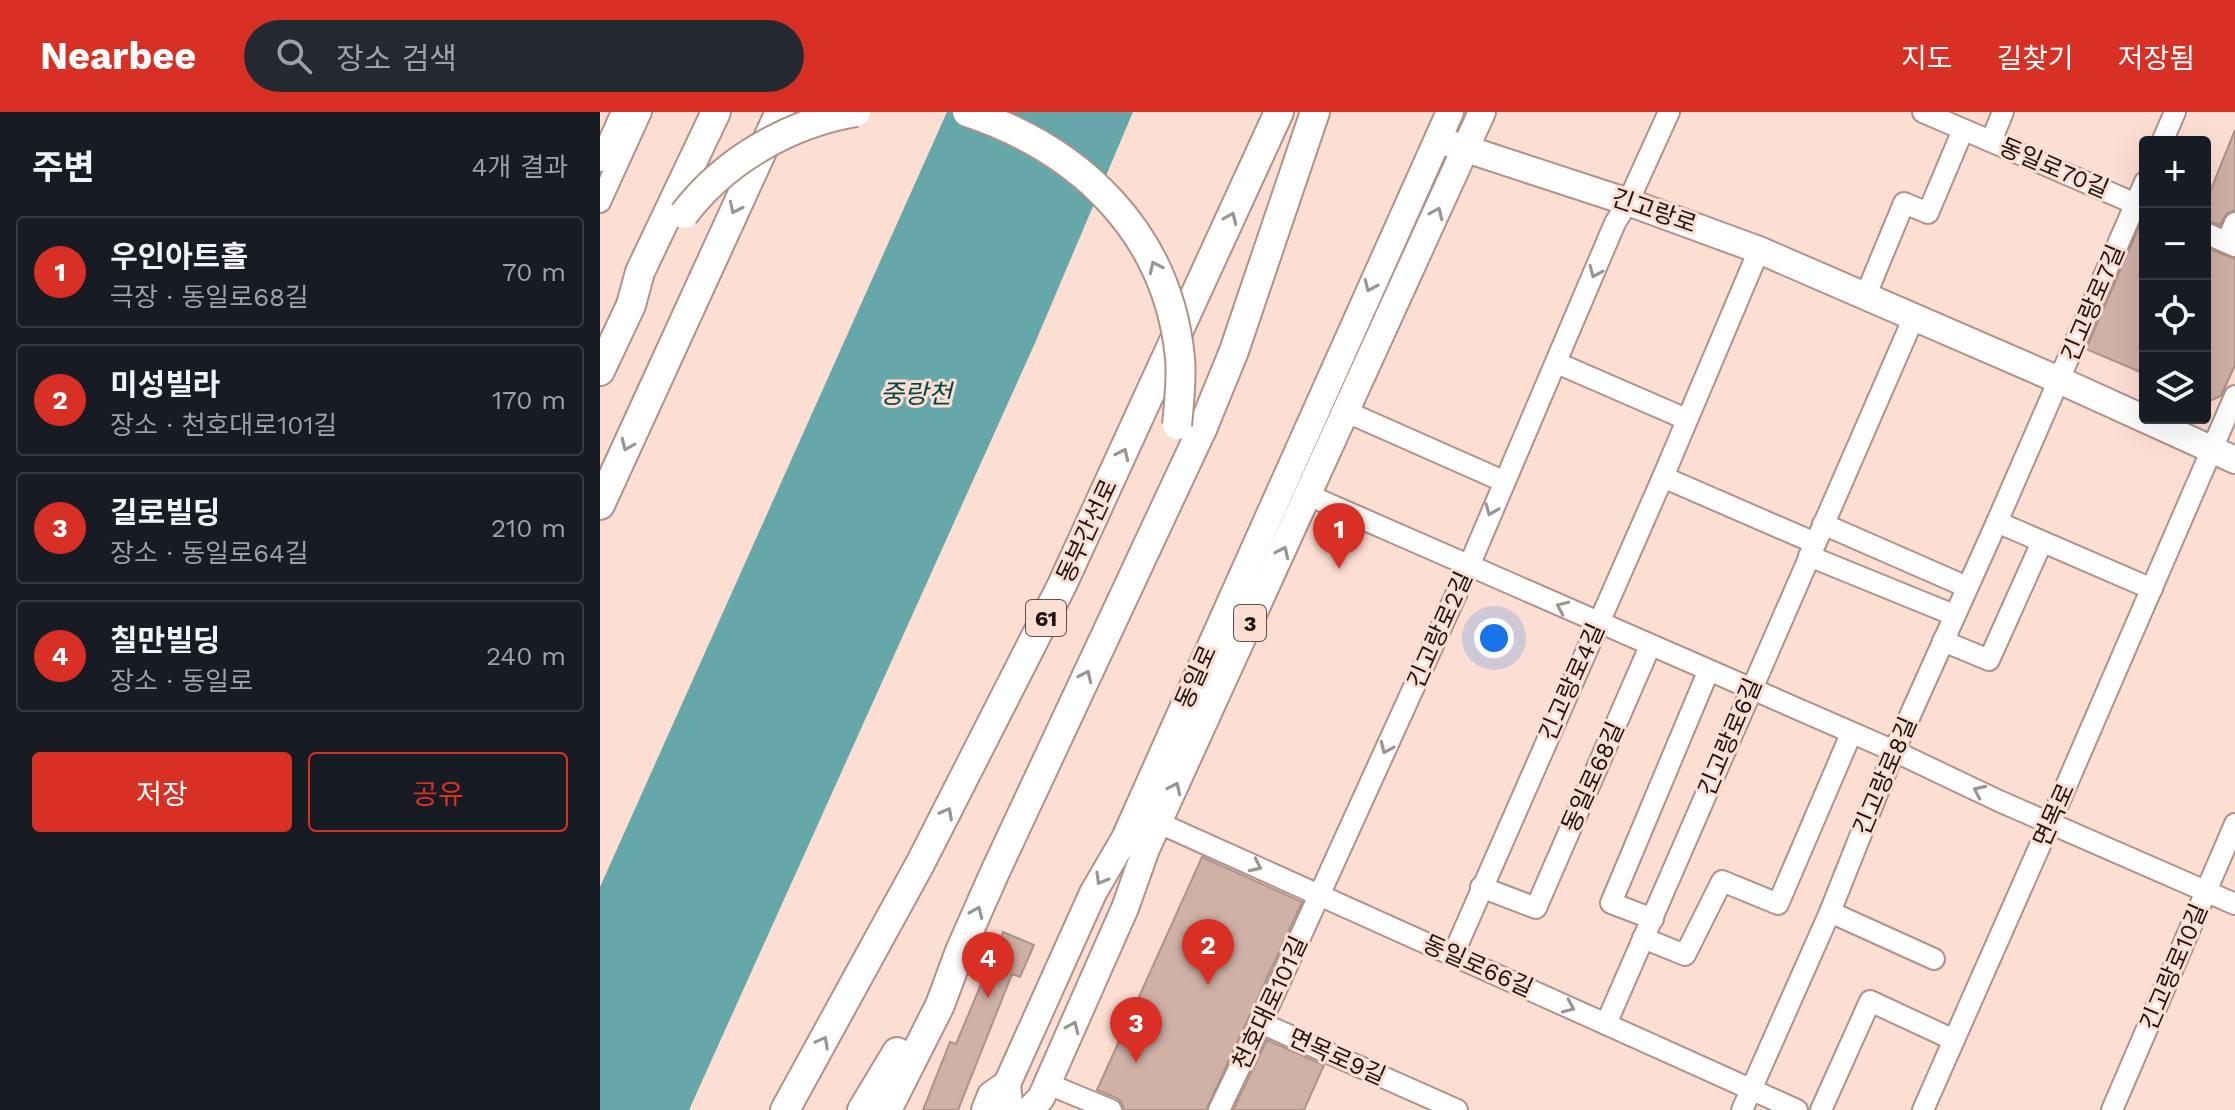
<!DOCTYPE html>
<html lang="ko">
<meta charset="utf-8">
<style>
:root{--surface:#171b24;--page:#242831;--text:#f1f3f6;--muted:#9ea1a6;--line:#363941;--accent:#d93025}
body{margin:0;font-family:"Work Sans","Noto Sans KR",sans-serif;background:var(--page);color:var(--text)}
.controls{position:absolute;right:24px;top:24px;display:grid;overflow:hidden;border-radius:8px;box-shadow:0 8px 32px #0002}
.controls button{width:72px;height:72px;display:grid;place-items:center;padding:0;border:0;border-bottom:2px solid var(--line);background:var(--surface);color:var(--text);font:40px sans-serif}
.you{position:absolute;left:894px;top:526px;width:28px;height:28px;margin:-20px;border:6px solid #fff;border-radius:50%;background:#1a73e8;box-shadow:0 0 0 12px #1a73e833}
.badge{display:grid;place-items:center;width:52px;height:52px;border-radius:50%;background:var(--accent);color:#fff;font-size:26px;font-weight:700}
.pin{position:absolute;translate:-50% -66px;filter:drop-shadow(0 2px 4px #0008)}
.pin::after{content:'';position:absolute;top:42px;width:28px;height:24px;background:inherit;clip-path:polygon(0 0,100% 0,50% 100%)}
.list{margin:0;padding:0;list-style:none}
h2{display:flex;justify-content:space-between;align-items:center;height:104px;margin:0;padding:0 32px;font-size:34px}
h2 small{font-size:26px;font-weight:400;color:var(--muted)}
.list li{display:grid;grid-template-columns:52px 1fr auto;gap:24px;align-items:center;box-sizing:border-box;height:112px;margin:0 16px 16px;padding:0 16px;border:2px solid var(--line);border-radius:8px}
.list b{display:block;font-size:30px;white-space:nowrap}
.list p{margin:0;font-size:26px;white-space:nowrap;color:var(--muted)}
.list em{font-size:26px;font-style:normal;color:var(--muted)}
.actions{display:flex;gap:16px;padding:24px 32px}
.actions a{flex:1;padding:18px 0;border:2px solid var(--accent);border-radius:8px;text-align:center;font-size:28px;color:var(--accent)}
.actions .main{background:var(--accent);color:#fff}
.icon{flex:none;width:44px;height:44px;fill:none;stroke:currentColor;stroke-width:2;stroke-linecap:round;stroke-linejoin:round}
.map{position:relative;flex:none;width:1635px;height:998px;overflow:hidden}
header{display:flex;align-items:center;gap:48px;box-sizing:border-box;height:112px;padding:0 40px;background:var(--accent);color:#fff}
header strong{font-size:38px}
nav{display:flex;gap:44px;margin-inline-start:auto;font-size:28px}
.search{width:560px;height:72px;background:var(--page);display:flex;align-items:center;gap:20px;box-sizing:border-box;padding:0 28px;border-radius:44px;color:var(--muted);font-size:30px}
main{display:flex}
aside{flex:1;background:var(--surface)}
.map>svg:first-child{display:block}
.water{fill:#66a8a9}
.building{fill:#cfb1a6;stroke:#af9288;stroke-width:2}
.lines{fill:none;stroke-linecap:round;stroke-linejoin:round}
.minor-casing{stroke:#af9288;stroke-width:24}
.major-casing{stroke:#af9288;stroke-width:30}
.highway-casing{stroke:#af9288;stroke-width:32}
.minor{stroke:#fff;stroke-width:20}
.major{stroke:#fff;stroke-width:26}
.highway{stroke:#fff;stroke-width:28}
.highway-bridge-casing{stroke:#af9288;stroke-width:32;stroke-linecap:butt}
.highway-bridge{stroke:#fff;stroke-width:28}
.oneway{stroke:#999593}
.labels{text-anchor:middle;stroke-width:6;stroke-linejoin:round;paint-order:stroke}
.shield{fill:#fdded3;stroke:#60504a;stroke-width:2}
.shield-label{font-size:22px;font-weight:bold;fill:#1d130f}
.street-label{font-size:24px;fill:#1d130f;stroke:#fdded3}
.water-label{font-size:26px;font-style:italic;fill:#054547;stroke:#fdded3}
</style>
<header>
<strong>Nearbee</strong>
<div class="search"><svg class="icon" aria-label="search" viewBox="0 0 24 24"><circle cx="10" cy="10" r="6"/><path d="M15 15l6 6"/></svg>장소 검색</div>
<nav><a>지도</a><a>길찾기</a><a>저장됨</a></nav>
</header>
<main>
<aside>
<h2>주변<small>4개 결과</small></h2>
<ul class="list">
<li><span class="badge">1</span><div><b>우인아트홀</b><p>극장 · 동일로68길</p></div><em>70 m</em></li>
<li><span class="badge">2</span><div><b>미성빌라</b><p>장소 · 천호대로101길</p></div><em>170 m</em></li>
<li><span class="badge">3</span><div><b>길로빌딩</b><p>장소 · 동일로64길</p></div><em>210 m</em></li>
<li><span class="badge">4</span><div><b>칠만빌딩</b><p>장소 · 동일로</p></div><em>240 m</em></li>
</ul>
<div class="actions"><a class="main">저장</a><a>공유</a></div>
</aside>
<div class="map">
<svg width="1635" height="998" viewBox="0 0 1635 998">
<rect width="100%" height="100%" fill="#fdded3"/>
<path class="water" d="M347,0H533L435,231L89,998H0V775Z"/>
<g class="building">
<path d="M1635,18V98L1627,101L1620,113L1605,108V92Z"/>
<path d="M1542,108L1545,109V262L1486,237Z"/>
<path d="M1605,135L1635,147V253L1621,284L1605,291Z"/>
<path d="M602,745L702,790L606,998H524L522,991L517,986L497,978Z"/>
<path d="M403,820L434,833L420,865L412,862L358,998H323L350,930L356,932Z"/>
<path d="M667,928L724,953L704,998H633Z"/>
</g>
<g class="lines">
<g class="minor-casing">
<g id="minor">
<path d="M1323,0L1545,96"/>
<path d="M1391,29L1403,0"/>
<path d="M1562,30L1575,0"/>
<path d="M0,49L22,0"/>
<path d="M0,90L41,0"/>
<path d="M1605,121L1635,134"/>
<path d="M1627,130L1635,111"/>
<path d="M1265,185L1304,91L1328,101L1363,18"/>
<path d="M957,251L1086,307"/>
<path d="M747,300L903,369"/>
<path d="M1063,365L1215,431"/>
<path d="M708,383L1294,639L1399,689L1635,792"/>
<path d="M1397,410L1552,477"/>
<path d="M1223,412L1367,475"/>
<path d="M1209,444L1354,503"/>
<path d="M1343,529L1389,548L1442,430"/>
<path d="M559,711L1197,998"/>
<path d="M881,775L936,796L1050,534"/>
<path d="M1230,800L1334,847"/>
<path d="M1053,807L1011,791L1108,560"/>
<path d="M1043,826L1085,843L1122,769L1178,792L1251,622"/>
<path d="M853,843L1063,365L1159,138"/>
<path d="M661,911L857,998"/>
<path d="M1006,912L1314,205"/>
<path d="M448,972L511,998"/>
<path d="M619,998L661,911L869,454L1015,111L1028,90L1069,0"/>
<path d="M1142,998L1230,800L1294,639L1397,410L1545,70"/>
<path d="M1221,998L1270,889L1354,928"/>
<path d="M1323,998L1450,711L1635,284"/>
<path d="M1512,998L1635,712"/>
</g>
</g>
<g class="major-casing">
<g id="major">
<path d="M848,31L1028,90L1159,138L1459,268L1635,348"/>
<path d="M385,998L391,983L407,972"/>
<path d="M406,998L409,992L407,972L493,781L525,726L850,0"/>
<path d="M429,998L441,986L525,796L546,737L882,0"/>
</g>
</g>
<g class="highway-casing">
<g id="highway">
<path d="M0,259L31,193L40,160L116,0"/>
<path d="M0,393L180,0"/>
<path d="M185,998L320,752L462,473L679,0"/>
<path d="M262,998L297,940"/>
<path d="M287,998L340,893L360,839L395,760L603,315L634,239L715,0"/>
</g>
</g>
<use href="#minor" class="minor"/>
<use href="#major" class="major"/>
<use href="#highway" class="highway"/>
<g class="highway-bridge-casing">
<g id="highway-bridge">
<path d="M367,0C481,38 568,121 580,246C582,268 579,291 577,313"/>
<path d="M84,102C125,48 190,11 256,0"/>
</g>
</g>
<use href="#highway-bridge" class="highway-bridge"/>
</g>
<defs><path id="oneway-chevron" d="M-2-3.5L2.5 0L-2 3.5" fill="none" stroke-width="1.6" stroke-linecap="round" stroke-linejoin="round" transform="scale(2)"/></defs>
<g class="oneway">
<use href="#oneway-chevron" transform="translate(135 96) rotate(115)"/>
<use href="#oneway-chevron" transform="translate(837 101) rotate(-66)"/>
<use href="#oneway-chevron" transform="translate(631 106) rotate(-66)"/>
<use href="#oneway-chevron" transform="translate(555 155) rotate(-115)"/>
<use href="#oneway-chevron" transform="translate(995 160) rotate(113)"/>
<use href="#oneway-chevron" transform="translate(770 174) rotate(114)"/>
<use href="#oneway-chevron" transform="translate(27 333) rotate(114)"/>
<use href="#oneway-chevron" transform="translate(523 342) rotate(-65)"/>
<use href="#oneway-chevron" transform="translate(891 398) rotate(112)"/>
<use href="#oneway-chevron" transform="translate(683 440) rotate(-65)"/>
<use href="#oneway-chevron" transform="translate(962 495) rotate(-156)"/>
<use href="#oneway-chevron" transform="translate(486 564) rotate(-65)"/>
<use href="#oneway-chevron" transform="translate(786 636) rotate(114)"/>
<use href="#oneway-chevron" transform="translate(575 676) rotate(-65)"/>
<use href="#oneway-chevron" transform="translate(1379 679) rotate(-155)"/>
<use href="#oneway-chevron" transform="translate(347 701) rotate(-62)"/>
<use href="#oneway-chevron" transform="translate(656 754) rotate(25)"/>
<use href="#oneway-chevron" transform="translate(501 767) rotate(120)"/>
<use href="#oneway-chevron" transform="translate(377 800) rotate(-66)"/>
<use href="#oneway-chevron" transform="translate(969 895) rotate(24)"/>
<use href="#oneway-chevron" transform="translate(473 915) rotate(-66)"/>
<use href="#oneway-chevron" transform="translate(223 930) rotate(-61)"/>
</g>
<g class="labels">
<g class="shield">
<rect x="426" y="488" width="40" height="36" rx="6"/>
<rect x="634" y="493" width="32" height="36" rx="6"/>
</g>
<g class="shield-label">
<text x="446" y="514">61</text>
<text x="650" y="519">3</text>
</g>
<g class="street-label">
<text transform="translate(1454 56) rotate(23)" y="8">동일로70길</text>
<text transform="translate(1054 99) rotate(19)" y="8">긴고랑로</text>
<text transform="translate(1493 191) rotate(-67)" y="8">긴고랑로7길</text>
<text transform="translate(487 419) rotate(-65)" y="8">동부간선로</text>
<text transform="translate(840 518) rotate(-66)" y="8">긴고랑로2길</text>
<text transform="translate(596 565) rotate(-66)" y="8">동일로</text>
<text transform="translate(972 570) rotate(-66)" y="8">긴고랑로4길</text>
<text transform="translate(1130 625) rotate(-67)" y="8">긴고랑로6길</text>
<text transform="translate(1285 664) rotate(-67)" y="8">긴고랑로8길</text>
<text transform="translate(993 665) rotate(-66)" y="8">동일로68길</text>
<text transform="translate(1454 703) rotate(-66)" y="8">면목로</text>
<text transform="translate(878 854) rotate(24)" y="8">동일로66길</text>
<text transform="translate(1574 855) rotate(-67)" y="8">긴고랑로10길</text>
<text transform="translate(670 891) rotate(-65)" y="8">천호대로101길</text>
<text transform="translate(737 945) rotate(24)" y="8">면목로9길</text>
</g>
<g class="water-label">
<text x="316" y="291">중랑천</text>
</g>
</g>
</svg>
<div class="controls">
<button>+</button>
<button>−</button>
<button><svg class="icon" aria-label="locate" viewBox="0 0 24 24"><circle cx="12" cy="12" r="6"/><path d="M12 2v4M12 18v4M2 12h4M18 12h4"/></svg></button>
<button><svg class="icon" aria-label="layers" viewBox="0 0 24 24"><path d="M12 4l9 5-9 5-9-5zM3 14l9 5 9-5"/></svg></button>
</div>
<div class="you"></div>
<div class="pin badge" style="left:739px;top:457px">1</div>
<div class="pin badge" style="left:608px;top:873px">2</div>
<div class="pin badge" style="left:536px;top:951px">3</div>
<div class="pin badge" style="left:388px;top:886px">4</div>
</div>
</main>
